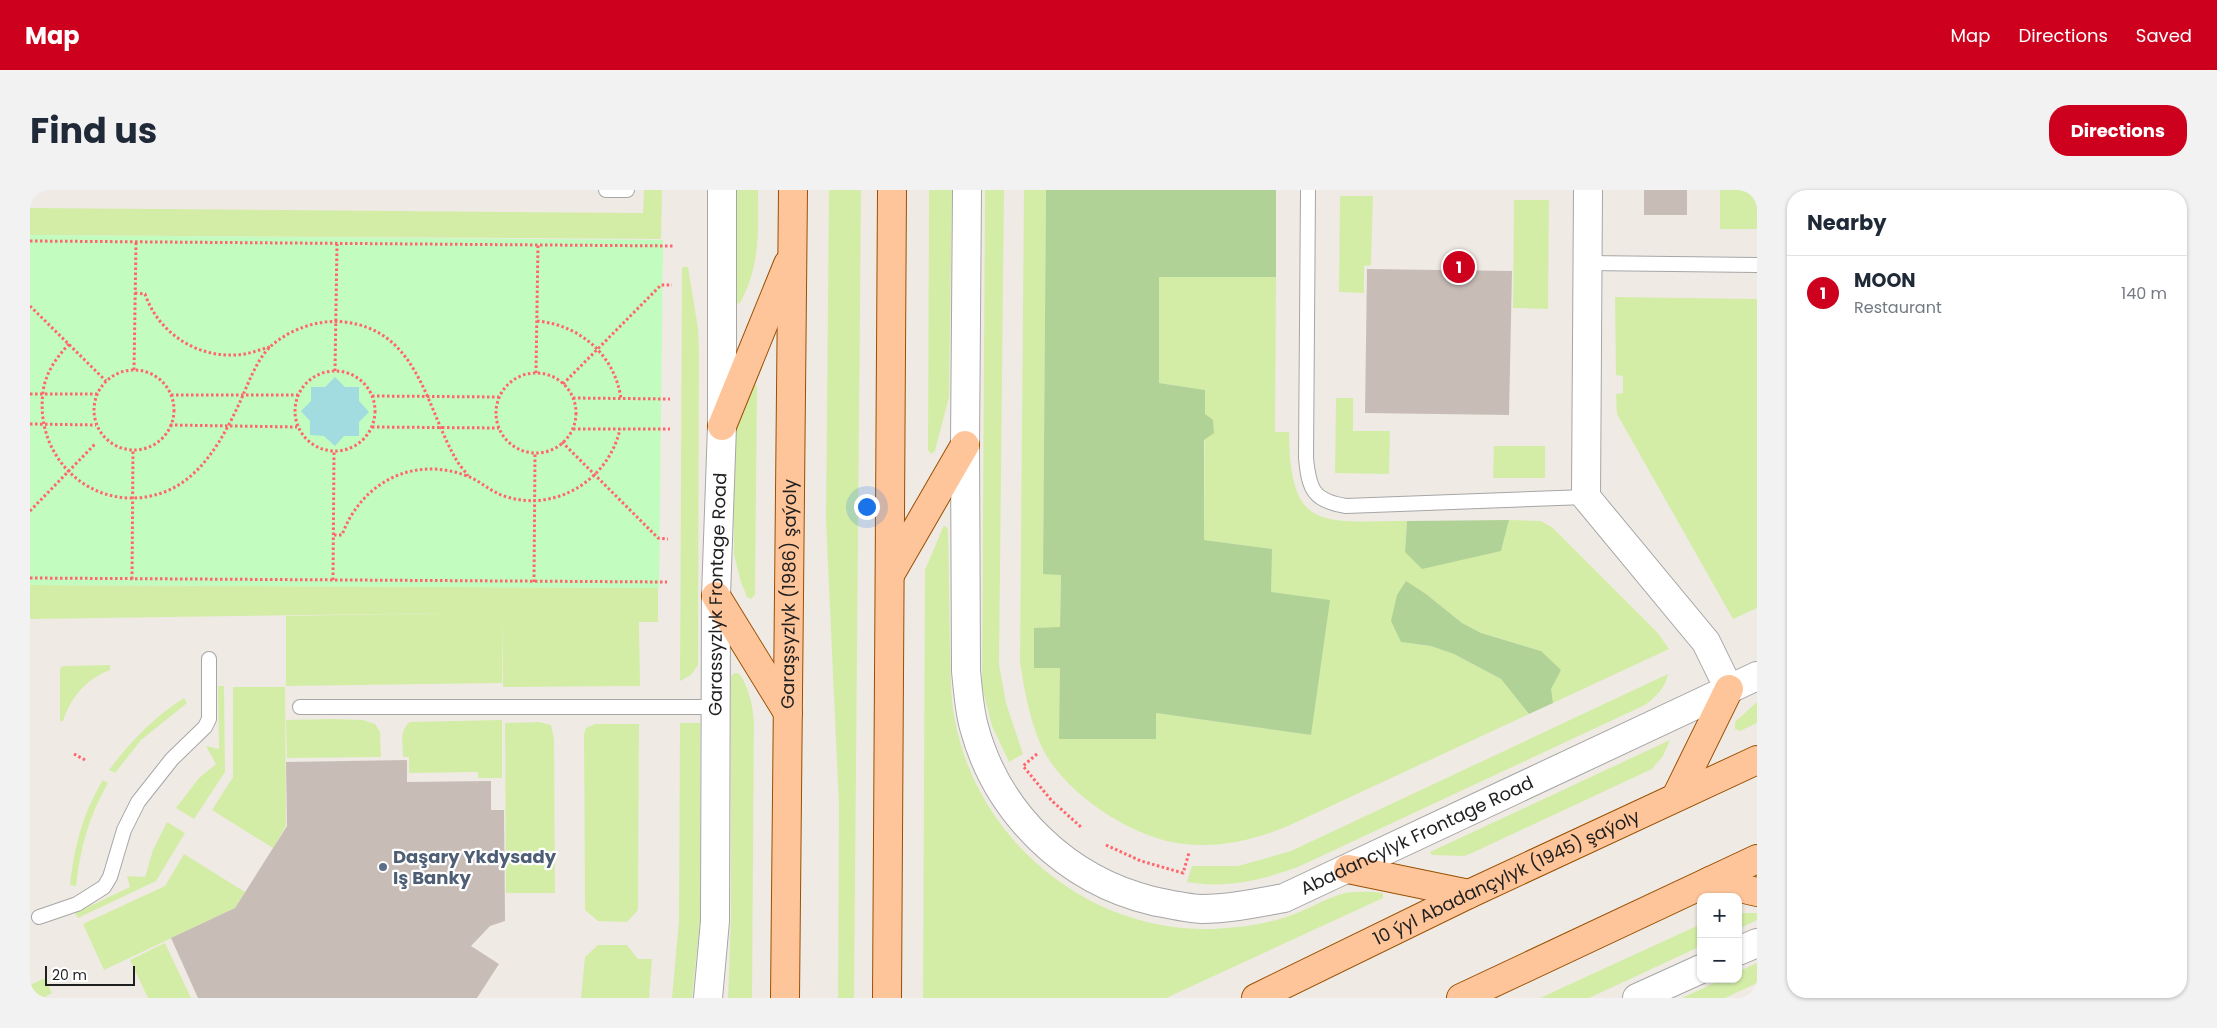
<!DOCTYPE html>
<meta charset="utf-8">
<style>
:root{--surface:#fff;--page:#f2f2f3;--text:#1f2937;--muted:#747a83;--line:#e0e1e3;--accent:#cd001d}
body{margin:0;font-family:Poppins,sans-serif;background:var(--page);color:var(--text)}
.controls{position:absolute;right:15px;bottom:15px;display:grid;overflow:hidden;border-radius:10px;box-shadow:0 1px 4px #0004}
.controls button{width:45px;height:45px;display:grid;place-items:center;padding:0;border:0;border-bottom:1px solid var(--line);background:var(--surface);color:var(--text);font:25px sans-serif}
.scale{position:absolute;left:15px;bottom:12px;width:90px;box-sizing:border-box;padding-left:5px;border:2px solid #1f1f1f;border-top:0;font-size:14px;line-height:18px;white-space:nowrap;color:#1f1f1f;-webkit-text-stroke:4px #fff;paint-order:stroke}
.you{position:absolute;left:836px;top:316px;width:18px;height:18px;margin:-12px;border:4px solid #fff;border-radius:50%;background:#1a73e8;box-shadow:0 0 0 8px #1a73e833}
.badge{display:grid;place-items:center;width:32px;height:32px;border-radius:50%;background:var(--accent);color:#fff;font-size:16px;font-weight:700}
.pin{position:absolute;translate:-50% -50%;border:2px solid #fff;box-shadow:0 1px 5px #0006}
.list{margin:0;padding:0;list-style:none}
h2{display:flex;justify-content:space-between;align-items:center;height:65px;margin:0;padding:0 20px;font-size:21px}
h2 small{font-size:16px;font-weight:400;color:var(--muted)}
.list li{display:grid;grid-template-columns:32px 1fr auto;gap:15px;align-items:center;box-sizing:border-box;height:75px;padding:0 20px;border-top:1px solid var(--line)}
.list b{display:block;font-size:19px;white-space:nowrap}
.list p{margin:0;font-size:16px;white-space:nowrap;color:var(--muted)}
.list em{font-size:16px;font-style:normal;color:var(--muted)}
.map{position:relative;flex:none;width:1727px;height:808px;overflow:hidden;border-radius:20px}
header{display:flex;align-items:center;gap:30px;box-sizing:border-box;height:70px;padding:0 25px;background:var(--accent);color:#fff}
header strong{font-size:24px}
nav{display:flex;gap:28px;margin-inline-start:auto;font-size:18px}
.intro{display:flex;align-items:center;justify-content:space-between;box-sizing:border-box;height:120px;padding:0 30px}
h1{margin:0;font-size:35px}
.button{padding:12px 22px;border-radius:20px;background:var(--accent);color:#fff;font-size:18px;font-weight:700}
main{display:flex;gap:30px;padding:0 30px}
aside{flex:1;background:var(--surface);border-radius:20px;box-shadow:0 1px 4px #0004}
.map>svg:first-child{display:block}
.grass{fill:#d3eda7}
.forest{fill:#b0d296}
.park{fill:#c2fcbf}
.water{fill:#a2dbe0}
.building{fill:#c8bcb7}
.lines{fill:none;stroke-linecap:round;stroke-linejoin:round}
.lane-casing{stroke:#a6a6a6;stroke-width:16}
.street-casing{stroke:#a6a6a6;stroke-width:30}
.primary-casing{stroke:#995000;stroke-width:30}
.path{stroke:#ff666c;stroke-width:3;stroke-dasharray:2.5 2.5;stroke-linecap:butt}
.lane{stroke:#fff;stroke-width:14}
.street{stroke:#fff;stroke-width:28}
.primary{stroke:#ffc59a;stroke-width:28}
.service-dot{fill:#5c6f8a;stroke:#fff;stroke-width:2}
.labels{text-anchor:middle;stroke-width:4.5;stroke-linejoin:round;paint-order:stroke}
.street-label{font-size:18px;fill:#1f1f1f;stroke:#fff}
.service-label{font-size:18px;font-weight:bold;fill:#4e5e75;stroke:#fff;text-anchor:start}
</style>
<header>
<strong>Map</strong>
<nav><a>Map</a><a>Directions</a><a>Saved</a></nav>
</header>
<div class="intro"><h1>Find us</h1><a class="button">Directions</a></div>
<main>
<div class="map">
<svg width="1727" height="808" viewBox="0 0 1727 808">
<rect width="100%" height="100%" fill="#f0eae4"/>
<g class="grass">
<path d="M614,0H632L631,49L0,45V18L613,23Z"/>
<path d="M706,0H728C728,42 731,74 710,113L706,114Z"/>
<path d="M799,0H831L824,808H808L809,616L796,331Z"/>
<path d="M899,0H922L919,207L905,261L901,264L898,260Z"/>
<path d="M955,0H974L969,474L976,513L993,564L979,572L962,536L952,497Z"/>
<path d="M994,0H1016L1013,384H1031L1030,438H1004V478H1030L1126,549V523L1281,545L1241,402V359L1174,350L1175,200L1129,193V86L1246,87L1245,242H1259C1260,343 1292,331 1377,331L1375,362L1471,361L1479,330L1511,331L1523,338L1627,442L1639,459L1523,513L1511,461L1451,443L1432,433L1396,404L1376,392L1371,452L1401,456L1424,464L1471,489L1499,524L1258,636C1225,650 1189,658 1154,654C1102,649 1030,601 1010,553C999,527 994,499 990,471Z"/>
<rect x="1690" y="0" width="37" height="39"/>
<path d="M1310,6H1343L1341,75L1334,76V103L1309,102Z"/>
<path d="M1484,10H1519L1518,119L1483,118Z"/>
<path d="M652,77H658L668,138L669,160L668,475L661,485L650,491Z"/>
<path d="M1585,107L1727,109V418L1703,429L1587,224L1586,204L1593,203V186L1586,185Z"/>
<path d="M723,189L727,197L725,405L721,409L717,407L711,392L704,365V241Z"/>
<path d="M1306,208H1323V241H1360L1359,284L1305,283Z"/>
<path d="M1464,256H1515V288H1463Z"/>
<path d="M914,335L918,339C919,378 919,417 920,456C921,481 920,506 925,531C948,651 1059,743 1182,739C1207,738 1232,735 1256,727C1276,721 1295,708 1315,703C1328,701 1341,702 1353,703V708L1136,808H893L895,380Z"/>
<path d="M0,395L628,398V432H609L610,496L473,497L472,423V493L256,496V426L421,423L0,429Z"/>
<path d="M80,475V480C56,489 41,507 33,531H30V478L34,476Z"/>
<path d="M705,483H708C718,493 723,517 724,531L722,808H698L701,727V486Z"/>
<path d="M1638,484C1635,498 1627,506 1615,515L1268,677C1231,690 1197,699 1157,692L1162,676H1208L1261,661Z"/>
<path d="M188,496H194L195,582L164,629L146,618L169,588L186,574L176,556L189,559Z"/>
<path d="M203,497H255L256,636L243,658L182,620L203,587Z"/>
<path d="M154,508L157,513L111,550L85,583L79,580C101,551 124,527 154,508Z"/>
<path d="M1727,512V533L1710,541L1705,539V532Z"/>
<path d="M303,529L333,530L345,534L350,542L351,567L257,568L256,530Z"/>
<path d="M472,530V588H448V582L379,583V567H373C373,554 369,540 380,532Z"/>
<path d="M509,532L521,535L524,549L525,703H476L475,533Z"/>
<path d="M650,533H670V731L662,808H642L649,731Z"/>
<path d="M565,534H609L608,720L597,732L568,731L555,720L554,544L556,538Z"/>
<path d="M1640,550L1633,566L1622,579L1442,663L1434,666L1402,665L1400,662Z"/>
<path d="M73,590L78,593C59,625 50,660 46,696L40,695C44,658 53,622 73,590Z"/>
<path d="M137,632L155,643L126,691L48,728L45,723L100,697L97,686L115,687L123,660Z"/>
<path d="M154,664L215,702L205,718L74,780L53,734L135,696Z"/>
<path d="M1708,723H1727V730L1708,739Z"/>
<path d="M1671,734V756L1559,808H1510Z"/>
<path d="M135,753L161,808H118L100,770Z"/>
<path d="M568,755H597L608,769H622L619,808H551L555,767Z"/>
<path d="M1727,773V793L1695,808H1652L1693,789H1708V782Z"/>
<path d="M15,788L22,803L13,808H0V795Z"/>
</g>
<g class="forest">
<path d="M1016,0H1246V87H1129V193L1175,200V224L1183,230L1184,243L1174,250V350L1242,359L1241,402L1300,410L1281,545L1126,523V549H1029L1030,478H1004V438L1030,437L1031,385L1013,384Z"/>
<path d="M1479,330L1471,361L1392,379L1375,362L1377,331Z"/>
<path d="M1376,391L1396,404L1432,433L1451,443L1511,461L1531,480L1521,499L1523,513L1499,524L1471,489L1424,464L1401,456L1371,452L1361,431L1367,405Z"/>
</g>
<path class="park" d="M0,45L633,50L629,398L0,395Z"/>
<path class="water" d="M305,187L315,197H329V211L339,222L329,232V246H314L305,256L294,246L280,245V231L271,221L281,211V197H295Z"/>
<g class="building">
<rect x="1614" y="0" width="43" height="25"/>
<path d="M1337,79L1482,81L1479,225L1335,223Z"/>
<path d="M377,570V592L461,591V620H474L475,731L460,736L441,756L469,774L447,808H168L141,748L205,718L257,636L256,572Z"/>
</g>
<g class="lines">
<g class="lane-casing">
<g id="lane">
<path d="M576,0H597"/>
<path d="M1278,0L1276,268C1279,299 1283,311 1316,316L1556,307"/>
<path d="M1557,73L1727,75"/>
<path d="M270,517H687"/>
<path d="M9,727L47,714L74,697L80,687L94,640L108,612L142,569L175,537L179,529V469"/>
</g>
</g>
<g class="street-casing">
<g id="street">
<path id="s1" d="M937,0L935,255L936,481C938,500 939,519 944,537C967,623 1036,690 1123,711C1138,714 1155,718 1171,719C1200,719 1227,713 1254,708L1727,486"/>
<path d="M1558,0L1556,307L1676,452L1699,499"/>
<path d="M1708,761L1727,753"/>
<path id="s2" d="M678,808L685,731L686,406L692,236V0"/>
<path d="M1607,808L1671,779"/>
</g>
</g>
<g class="primary-casing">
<g id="primary">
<path d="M692,236L758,74"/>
<path d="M861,383L935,255"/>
<path d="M686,406L758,523"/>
<path d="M1646,607L1699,499"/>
<path d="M1318,679L1439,704"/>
<path d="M1680,691L1727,702"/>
<path id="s3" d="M755,808L763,0"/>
<path d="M857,808L862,0"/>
<path id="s4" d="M1226,808L1439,704L1727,570"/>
<path d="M1431,808L1727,669"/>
</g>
</g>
<g class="path">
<path d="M0,51L644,56"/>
<path d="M105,103L115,104C128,142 165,167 205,165C217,165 228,160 240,157"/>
<path d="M0,116L76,191"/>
<path d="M507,131C550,135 585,165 591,209"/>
<path d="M39,154C28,166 18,179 14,196C0,269 67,329 137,301C175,285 197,241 213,205C220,189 228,168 241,156C260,139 289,129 314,132C389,140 396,219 427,271C430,276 435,281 438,286"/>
<path d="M104,180L106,52"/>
<circle cx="104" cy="220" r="40"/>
<path d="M305,181L307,54"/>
<circle cx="305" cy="221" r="40"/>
<path d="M506,183L508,55"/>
<circle cx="506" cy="223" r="40"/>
<path d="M533,194L631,95H642"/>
<path d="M0,204H67"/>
<path d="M141,205H268"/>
<path d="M342,206L469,207"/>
<path d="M543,208L640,209"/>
<path d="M0,234L66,235"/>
<path d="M140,235L267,237"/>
<path d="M342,237L469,238"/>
<path d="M543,239H640"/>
<path d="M532,252L628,348L638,349"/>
<path d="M0,321L65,254"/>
<path d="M304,345H312C331,293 383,265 437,286C451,291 460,302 477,307C527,322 579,289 590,239"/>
<path d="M0,388L637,392"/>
<path d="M102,389L103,260"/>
<path d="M303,390L304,261"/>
<path d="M504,392L505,263"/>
<path d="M44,564L57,571"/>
<path d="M1007,564L993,576L1022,611L1051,637"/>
<path d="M1076,655L1111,671L1153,683L1159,663"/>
</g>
<use href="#lane" class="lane"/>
<use href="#street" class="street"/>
<use href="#primary" class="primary"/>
</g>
<circle class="service-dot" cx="353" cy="677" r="5"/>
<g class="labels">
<g class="street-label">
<text dy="6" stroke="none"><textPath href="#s2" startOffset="404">Garassyzlyk Frontage Road</textPath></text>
<text dy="6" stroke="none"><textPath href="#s3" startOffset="404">Garaşsyzlyk (1986) şaýoly</textPath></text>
<text dy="6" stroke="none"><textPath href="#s1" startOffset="1079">Abadancylyk Frontage Road</textPath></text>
<text dy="6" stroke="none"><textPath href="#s4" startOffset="278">10 ýyl Abadançylyk (1945) şaýoly</textPath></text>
</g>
<g class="service-label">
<text x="363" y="673">Daşary Ykdysady<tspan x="363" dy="21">Iş Banky</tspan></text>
</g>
</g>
</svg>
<div class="controls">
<button>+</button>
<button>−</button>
</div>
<div class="scale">20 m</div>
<div class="you"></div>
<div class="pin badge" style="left:1429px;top:77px">1</div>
</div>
<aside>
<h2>Nearby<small></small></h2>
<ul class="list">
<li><span class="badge">1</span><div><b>MOON</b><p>Restaurant</p></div><em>140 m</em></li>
</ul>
</aside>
</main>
